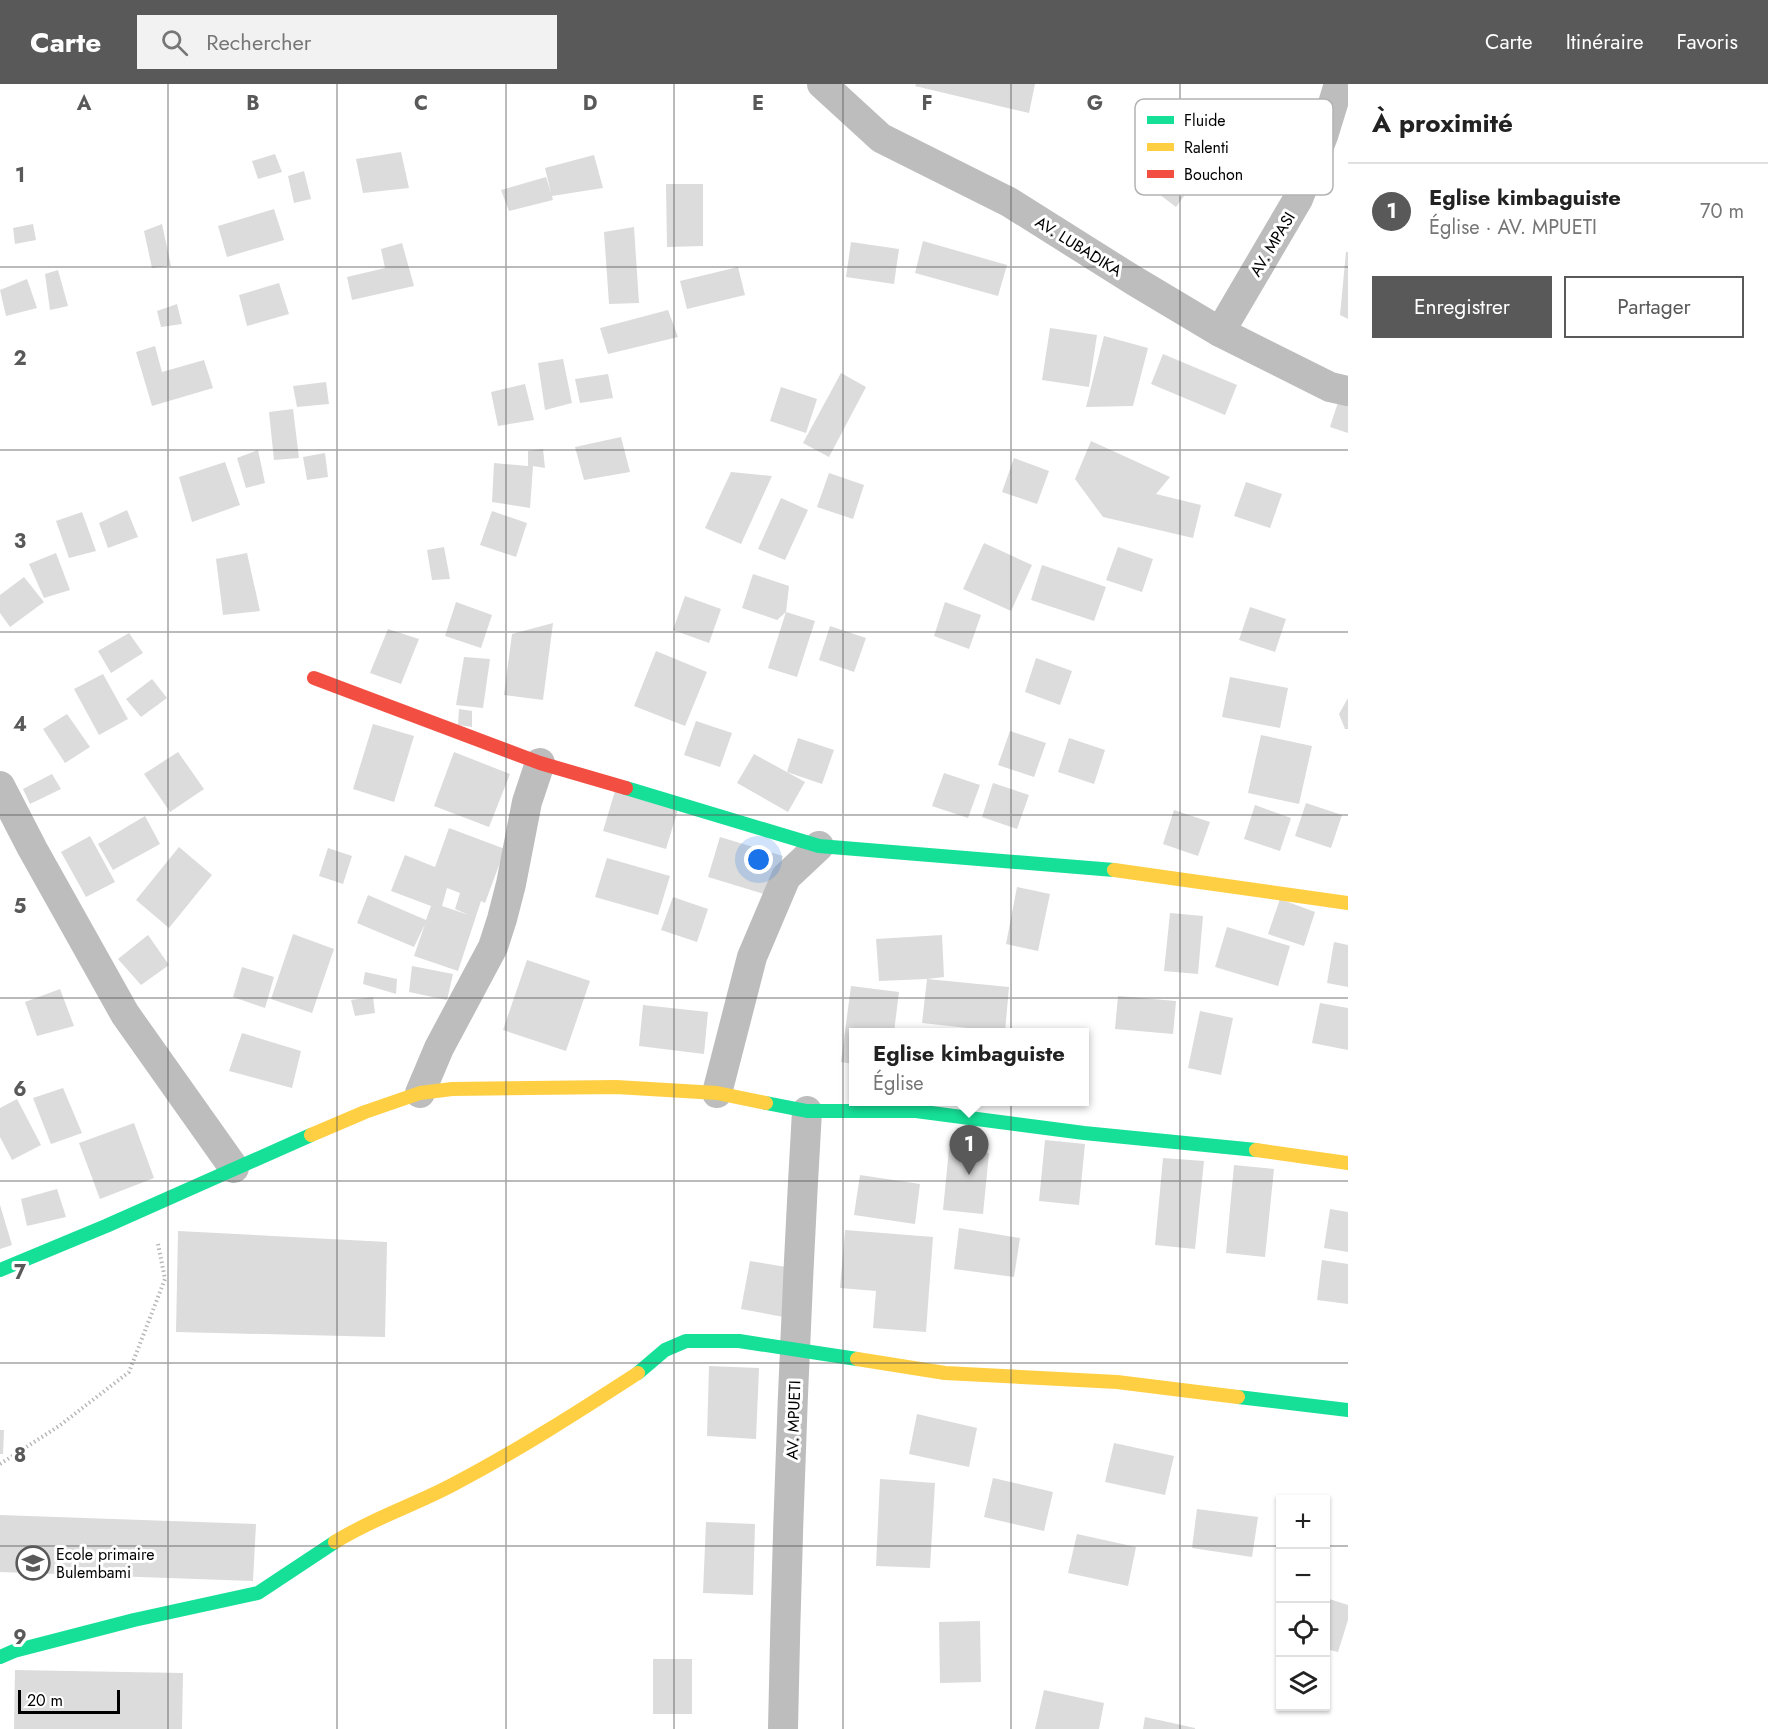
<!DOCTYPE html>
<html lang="fr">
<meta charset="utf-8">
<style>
:root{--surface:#fff;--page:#f2f2f2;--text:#222;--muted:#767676;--line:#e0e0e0;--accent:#595959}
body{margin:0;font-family:Jost,sans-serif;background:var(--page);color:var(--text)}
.controls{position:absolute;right:18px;bottom:18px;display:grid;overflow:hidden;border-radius:0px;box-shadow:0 2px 4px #0004}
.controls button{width:54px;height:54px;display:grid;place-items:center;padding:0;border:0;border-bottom:2px solid var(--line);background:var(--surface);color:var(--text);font:30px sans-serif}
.scale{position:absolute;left:18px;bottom:15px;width:102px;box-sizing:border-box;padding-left:6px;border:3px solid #000;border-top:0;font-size:16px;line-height:21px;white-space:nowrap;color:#000;-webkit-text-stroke:4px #fff;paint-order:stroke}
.you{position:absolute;left:759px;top:776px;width:21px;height:21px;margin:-15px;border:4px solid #fff;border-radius:50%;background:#1a73e8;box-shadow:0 0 0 9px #1a73e833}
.badge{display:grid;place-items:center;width:39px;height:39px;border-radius:50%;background:var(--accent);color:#fff;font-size:20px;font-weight:700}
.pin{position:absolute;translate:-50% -50px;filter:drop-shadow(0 2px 3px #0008)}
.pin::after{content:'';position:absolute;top:32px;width:21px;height:18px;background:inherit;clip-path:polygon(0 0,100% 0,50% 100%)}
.popup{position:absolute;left:849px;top:944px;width:240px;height:78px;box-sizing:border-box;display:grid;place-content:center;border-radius:0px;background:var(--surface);filter:drop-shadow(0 2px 4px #0005);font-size:20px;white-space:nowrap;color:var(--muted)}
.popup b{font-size:22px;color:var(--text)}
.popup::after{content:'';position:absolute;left:50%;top:100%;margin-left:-12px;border:12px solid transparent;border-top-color:var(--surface)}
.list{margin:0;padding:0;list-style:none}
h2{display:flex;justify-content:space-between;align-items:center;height:78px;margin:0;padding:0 24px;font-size:26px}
h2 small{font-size:20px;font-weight:400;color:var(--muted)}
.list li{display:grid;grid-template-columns:39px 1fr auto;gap:18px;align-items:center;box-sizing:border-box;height:96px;padding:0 24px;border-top:2px solid var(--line)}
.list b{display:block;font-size:22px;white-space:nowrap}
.list p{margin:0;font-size:20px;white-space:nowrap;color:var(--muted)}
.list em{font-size:20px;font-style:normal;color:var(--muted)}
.actions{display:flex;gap:12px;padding:18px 24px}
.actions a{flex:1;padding:14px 0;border:2px solid var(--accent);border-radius:0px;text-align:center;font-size:21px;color:var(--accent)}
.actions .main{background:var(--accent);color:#fff}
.icon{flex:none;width:33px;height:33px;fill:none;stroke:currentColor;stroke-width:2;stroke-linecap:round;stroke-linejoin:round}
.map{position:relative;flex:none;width:1348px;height:1645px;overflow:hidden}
header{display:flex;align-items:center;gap:36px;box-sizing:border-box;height:84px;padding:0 30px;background:var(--accent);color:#fff}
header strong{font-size:28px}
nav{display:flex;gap:33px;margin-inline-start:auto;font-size:21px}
.search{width:420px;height:54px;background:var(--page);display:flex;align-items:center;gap:15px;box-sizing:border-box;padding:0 21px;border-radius:0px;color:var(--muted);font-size:22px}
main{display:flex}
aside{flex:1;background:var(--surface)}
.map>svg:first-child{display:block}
.building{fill:#dcdcdc;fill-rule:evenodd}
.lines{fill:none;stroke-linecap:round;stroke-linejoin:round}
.path{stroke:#b8b8b8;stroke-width:4;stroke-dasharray:1.5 3;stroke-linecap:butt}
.street{stroke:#bdbdbd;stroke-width:30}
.fast{stroke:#16e098;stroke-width:14}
.slow{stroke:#ffcf43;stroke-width:14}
.jam{stroke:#f24e42;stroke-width:14}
.grid{fill:none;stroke:#595959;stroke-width:1.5;stroke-opacity:0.55}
.labels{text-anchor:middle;stroke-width:6;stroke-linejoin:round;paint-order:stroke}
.street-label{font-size:16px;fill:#000;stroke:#fff}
.poi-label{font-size:16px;fill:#000;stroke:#fff;text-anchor:start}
.key{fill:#fff;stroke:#b2b2b2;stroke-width:1.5}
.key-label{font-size:16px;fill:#000}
.grid-label{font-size:20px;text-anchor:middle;font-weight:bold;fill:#595959;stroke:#fff;stroke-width:6;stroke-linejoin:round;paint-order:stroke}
</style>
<header>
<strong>Carte</strong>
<div class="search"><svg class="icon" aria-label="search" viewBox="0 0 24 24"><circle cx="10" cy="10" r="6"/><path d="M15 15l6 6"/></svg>Rechercher</div>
<nav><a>Carte</a><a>Itinéraire</a><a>Favoris</a></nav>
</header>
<main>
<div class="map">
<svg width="1348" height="1645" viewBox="0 0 1348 1645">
<rect width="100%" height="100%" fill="#fff"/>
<g class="building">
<path d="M916,0H1035L1029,29L915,2Z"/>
<path d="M1192,41L1221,62L1176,123L1147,101Z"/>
<path d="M401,68L409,104L363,109L356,75Z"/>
<path d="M275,70L282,88L258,95L252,77Z"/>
<path d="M594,71L603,104L552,112L553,116L509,127L501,106L546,93L551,109L545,84Z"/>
<path d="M304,87L311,115L294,119L288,92Z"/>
<path d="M666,100H703V162L667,163Z"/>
<path d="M274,125L284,156L227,173L218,142Z"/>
<path d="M33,140L36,156L15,160L13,144Z"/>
<path d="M162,140L171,182L152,184L144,147Z"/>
<path d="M634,143L639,219L609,220L604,148Z"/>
<path d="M923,157L1007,181L998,212L915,189Z"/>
<path d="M851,158L899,165L894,200L846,193Z"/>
<path d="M402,159L414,202L352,216L347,193L385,184L381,165Z"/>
<path d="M1346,168H1348V235L1340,231Z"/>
<path d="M738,183L745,211L687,225L680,197Z"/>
<path d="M58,186L68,222L50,226L45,190Z"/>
<path d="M27,195L37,224L6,232L0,206Z"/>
<path d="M279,199L289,230L247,242L239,211Z"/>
<path d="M177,220L182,240L161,243L157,227Z"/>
<path d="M668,226L678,253L608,270L600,244Z"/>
<path d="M1050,244L1097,251L1089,303L1042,296Z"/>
<path d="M1104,252L1148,264L1133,322L1086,323Z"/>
<path d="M155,262L162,288L204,276L213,304L152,322L136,268Z"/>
<path d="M1163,270L1237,301L1225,331L1151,300Z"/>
<path d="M563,275L572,319L545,326L538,279Z"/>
<path d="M841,289L866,303L829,373L803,359Z"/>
<path d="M608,290L613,314L580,319L575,295Z"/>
<path d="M326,298L329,320L297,323L293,302Z"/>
<path d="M525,300L534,336L498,342L491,308Z"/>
<path d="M781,303L817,315L806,349L770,337Z"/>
<path d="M1341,309L1348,312V349L1330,343Z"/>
<path d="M293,325L299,374L274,376L269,328Z"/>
<path d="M621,353L630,388L584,396L575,363Z"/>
<path d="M1091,357L1170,393L1156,410L1201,421L1193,454L1103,433L1075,395Z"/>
<path d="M543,365L545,384L533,382L530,424L492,418L494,379L528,382V367Z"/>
<path d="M258,366L265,399L246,404L237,374Z"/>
<path d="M325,369L328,393L307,396L303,373Z"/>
<path d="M1014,374L1049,387L1037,420L1002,408Z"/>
<path d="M225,378L240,421L192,438L179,393Z"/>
<path d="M731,388L772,392L741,460L705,444Z"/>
<path d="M829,389L864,401L853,435L817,423Z"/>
<path d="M1246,398L1282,410L1270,444L1234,432Z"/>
<path d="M781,414L808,426L785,476L758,465Z"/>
<path d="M127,426L138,453L108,464L99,439Z"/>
<path d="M492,427L527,439L516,473L480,461Z"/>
<path d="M82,428L96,467L69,474L56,437Z"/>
<path d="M984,459L1032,481L1011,527L963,505Z"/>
<path d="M444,463L450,495L432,496L427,466Z"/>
<path d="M1118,463L1153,475L1142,508L1106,496Z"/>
<path d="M56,469L70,506L44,514L29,480Z"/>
<path d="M247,469L260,527L223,531L216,475Z"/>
<path d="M1042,481L1106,503L1094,537L1031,516Z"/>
<path d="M753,490L789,502L786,528L815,537L797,593L768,584L786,528L777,536L742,524Z"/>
<path d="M24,493L44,518L10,543L0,529V511Z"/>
<path d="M685,512L721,525L709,559L673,546Z"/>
<path d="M456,518L492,531L481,564L445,552Z"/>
<path d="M945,518L981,531L969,565L934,552Z"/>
<path d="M1250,523L1286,535L1275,568L1239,556Z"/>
<path d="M553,539L543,616L504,611L512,550Z"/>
<path d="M830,542L866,554L854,588L819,576Z"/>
<path d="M388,545L419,555L401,600L370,589Z"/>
<path d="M129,549L143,569L111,589L98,567Z"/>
<path d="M656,567L707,588L685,642L634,622Z"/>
<path d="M464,573L490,575L483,624L456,621Z"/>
<path d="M1036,574L1072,587L1060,621L1025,608Z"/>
<path d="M103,590L128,635L99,651L74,605Z"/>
<path d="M1230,593L1288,604L1280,644L1222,633Z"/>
<path d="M152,595L167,614L141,633L126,615Z"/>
<path d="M1348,614V645H1345L1339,630Z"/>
<path d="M459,625L472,627V643L458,641Z"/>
<path d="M67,630L90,663L65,679L43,645Z"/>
<path d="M696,637L732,649L720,683L684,671Z"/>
<path d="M373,640L414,652L394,718L353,705Z"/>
<path d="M1010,647L1046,659L1034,693L998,681Z"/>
<path d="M1261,651L1312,662L1299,720L1248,709Z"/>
<path d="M798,654L834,666L822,700L787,688Z"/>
<path d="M1069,654L1105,666L1094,700L1058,688Z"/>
<path d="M178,668L204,705L170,728L144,690Z"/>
<path d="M454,668L510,690L489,743L434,722Z"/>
<path d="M754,670L805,698L788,728L737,699Z"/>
<path d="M944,689L980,701L968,734L932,722Z"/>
<path d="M52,690L61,705L30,720L23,705Z"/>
<path d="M993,699L1029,711L1017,745L982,733Z"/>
<path d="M615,707L678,725L666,765L603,747Z"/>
<path d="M1306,719L1342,731L1331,764L1295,752Z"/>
<path d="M1255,721L1291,734L1280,767L1244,755Z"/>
<path d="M1174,726L1210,738L1198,772L1163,760Z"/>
<path d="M145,732L160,760L113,786L98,760Z"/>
<path d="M449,744L505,765L485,819L481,817L458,887L414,872L425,840L414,863L357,839L368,811L426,836L431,822L391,807L405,771L435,783ZM447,804L460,809L455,825L469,831L442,822Z"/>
<path d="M90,752L115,798L86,813L61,768Z"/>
<path d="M720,753L783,772L771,812L708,793Z"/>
<path d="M179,763L212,791L169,844L136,816Z"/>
<path d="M328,764L352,772L343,800L319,792Z"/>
<path d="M607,774L670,792L658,831L595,813Z"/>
<path d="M1017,803L1050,810L1038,867L1006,860Z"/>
<path d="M673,813L708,825L697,858L661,846Z"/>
<path d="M1280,815L1315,828L1304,862L1268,850Z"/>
<path d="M1170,829L1203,832L1198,890L1164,887Z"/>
<path d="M1227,843L1290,862L1278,902L1215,883Z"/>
<path d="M293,850L334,865L312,929L271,915Z"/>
<path d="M148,851L169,881L141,901L118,875Z"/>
<path d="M942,851L944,893L927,895L879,897L876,855Z"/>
<path d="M1334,858L1348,861V903L1327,899Z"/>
<path d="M527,876L590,897L566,967L503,946Z"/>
<path d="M412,882L453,890L447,916L409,908Z"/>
<path d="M242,883L274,893L265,924L233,913Z"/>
<path d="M365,888L397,895L396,910L363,900Z"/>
<path d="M927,895L1009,903L1005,948L922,939Z"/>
<path d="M851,902L899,908L894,948H854V980L841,978Z"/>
<path d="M60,905L74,942L37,952L25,918Z"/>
<path d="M1118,912L1176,917L1173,950L1115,945Z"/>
<path d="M373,913L375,929L355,932L351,916Z"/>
<path d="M1320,919L1348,924V966L1312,959Z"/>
<path d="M643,921L708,928L704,970L639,962Z"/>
<path d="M1200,927L1233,934L1221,991L1188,984Z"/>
<path d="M242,949L301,967L292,1004L229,987Z"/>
<path d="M63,1004L82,1049L51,1060L33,1014Z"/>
<path d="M17,1015L41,1061L12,1076L0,1053V1024Z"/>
<path d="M134,1039L154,1094L100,1115L79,1059Z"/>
<path d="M1045,1056L1085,1060L1079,1121L1039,1117Z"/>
<path d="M949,1065L989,1069L983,1130L943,1126Z"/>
<path d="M1163,1074L1204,1077L1195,1165L1155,1161Z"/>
<path d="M1234,1081L1274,1085L1265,1173L1226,1169Z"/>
<path d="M860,1091L920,1100L915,1140L854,1131Z"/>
<path d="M57,1105L66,1133L27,1142L21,1115Z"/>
<path d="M0,1121L12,1161L0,1165Z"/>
<path d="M1330,1125L1348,1128V1168L1324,1164Z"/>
<path d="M959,1144L1020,1154L1014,1193L954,1185Z"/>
<path d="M845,1146L933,1153L926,1248L873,1244L876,1207L840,1204Z"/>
<path d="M178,1147L387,1158L385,1253L176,1248Z"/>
<path d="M1322,1176L1348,1180V1220L1317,1216Z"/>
<path d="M750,1177L798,1185L789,1234L741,1225Z"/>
<path d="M709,1282L759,1284L756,1355L707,1352Z"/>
<path d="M917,1330L977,1344L969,1383L909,1370Z"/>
<path d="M0,1346H4L3,1370H0Z"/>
<path d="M1114,1359L1174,1372L1165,1411L1105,1398Z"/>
<path d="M993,1394L1053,1408L1044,1447L984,1433Z"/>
<path d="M880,1395L935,1399L930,1484L876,1482Z"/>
<path d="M1197,1425L1258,1433L1252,1473L1192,1464Z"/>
<path d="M0,1431L256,1440L253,1497L0,1488Z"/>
<path d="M706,1438L755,1440L753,1511L703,1509Z"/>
<path d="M1077,1450L1136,1463L1128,1502L1068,1489Z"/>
<path d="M1326,1514L1348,1521V1536L1338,1568L1326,1565Z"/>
<path d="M980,1537L981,1598L940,1599L939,1538Z"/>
<rect x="653" y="1575" width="39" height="55"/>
<path d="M15,1586L183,1589L182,1645H14Z"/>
<path d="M1044,1606L1104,1619L1099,1645H1035Z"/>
<path d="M1145,1633L1195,1644V1645H1143Z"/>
</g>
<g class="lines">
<path class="path" d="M0,1380L59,1342L129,1288L165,1195L158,1160"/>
<g class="street">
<path d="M822,0L881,54L1009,118L1133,196L1220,248L1330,303L1348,307"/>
<path d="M1220,248L1298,115L1323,52L1339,0"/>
<path d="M0,702L32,764L125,930L234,1084"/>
<path d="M420,1009L439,964L493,863L502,835L511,800L527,718L540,679"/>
<path d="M717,1009L752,873L786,793L819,762"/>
<path d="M783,1645C787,1439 795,1233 807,1027"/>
</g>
<g class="fast">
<path d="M626,704L819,762L1114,786"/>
<path d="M766,1019L807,1027H916L1084,1049L1256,1066"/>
<path d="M0,1186L106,1142L311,1051"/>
<path d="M638,1289L665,1266L686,1257H739L857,1275"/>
<path d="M1238,1313L1348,1326"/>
<path d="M0,1573L14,1567L134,1536L258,1509L335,1458"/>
</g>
<g class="slow">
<path d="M1114,786L1348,819"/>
<path d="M311,1051L365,1028L420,1009L452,1005L616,1003L717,1009L766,1019"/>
<path d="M1256,1066L1348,1079"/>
<path d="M857,1275L945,1289L1117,1298L1238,1313"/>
<path d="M335,1458C373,1434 415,1421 454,1400C517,1367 578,1328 638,1289"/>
</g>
<path class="jam" d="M314,594L540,679L626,704"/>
</g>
<path class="grid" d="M168,0V1645M337,0V1645M506,0V1645M674,0V1645M843,0V1645M1011,0V1645M1180,0V1645M0,183H1348M0,366H1348M0,548H1348M0,731H1348M0,914H1348M0,1097H1348M0,1279H1348M0,1462H1280M1326,1462H1348"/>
<defs>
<g id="school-ring" transform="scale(1.725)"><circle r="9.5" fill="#fff" stroke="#595959" stroke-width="1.5"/><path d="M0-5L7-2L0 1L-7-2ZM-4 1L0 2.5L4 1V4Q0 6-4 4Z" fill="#595959"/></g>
</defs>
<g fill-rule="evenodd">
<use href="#school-ring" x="33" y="1479"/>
</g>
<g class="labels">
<g class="street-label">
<text transform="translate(1272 160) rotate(-59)" y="6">AV. MPASI</text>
<text transform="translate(1079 162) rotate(32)" y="6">AV. LUBADIKA</text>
<text transform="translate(793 1336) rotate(-88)" y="6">AV. MPUETI</text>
</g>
<g class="poi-label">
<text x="56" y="1476">Ecole primaire<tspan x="56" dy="18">Bulembami</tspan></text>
</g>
</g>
<rect x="1135" y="15" width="198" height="96" rx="9" class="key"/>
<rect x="1147" y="32" width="27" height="8" fill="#16e098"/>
<rect x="1147" y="59" width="27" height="8" fill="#ffcf43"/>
<rect x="1147" y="86" width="27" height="8" fill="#f24e42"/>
<g class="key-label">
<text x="1184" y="42">Fluide</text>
<text x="1184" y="69">Ralenti</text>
<text x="1184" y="96">Bouchon</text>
</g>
<g class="grid-label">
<text x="84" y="26">A</text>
<text x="253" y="26">B</text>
<text x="421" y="26">C</text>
<text x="590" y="26">D</text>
<text x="758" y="26">E</text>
<text x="927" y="26">F</text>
<text x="1095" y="26">G</text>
<text x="20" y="98">1</text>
<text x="20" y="281">2</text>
<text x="20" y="464">3</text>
<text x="20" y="647">4</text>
<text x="20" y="829">5</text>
<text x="20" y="1012">6</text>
<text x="20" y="1195">7</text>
<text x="20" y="1378">8</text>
<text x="20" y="1560">9</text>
</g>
</svg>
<div class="controls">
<button>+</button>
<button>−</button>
<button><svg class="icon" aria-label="locate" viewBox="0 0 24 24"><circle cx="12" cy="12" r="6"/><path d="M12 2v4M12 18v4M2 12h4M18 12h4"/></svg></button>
<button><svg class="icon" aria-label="layers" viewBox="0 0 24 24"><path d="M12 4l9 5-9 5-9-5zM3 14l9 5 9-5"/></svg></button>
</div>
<div class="scale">20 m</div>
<div class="you"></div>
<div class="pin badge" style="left:969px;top:1091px">1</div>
<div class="popup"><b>Eglise kimbaguiste</b>Église</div>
</div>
<aside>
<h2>À proximité<small></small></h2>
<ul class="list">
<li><span class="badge">1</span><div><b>Eglise kimbaguiste</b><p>Église · AV. MPUETI</p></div><em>70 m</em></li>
</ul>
<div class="actions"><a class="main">Enregistrer</a><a>Partager</a></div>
</aside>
</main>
